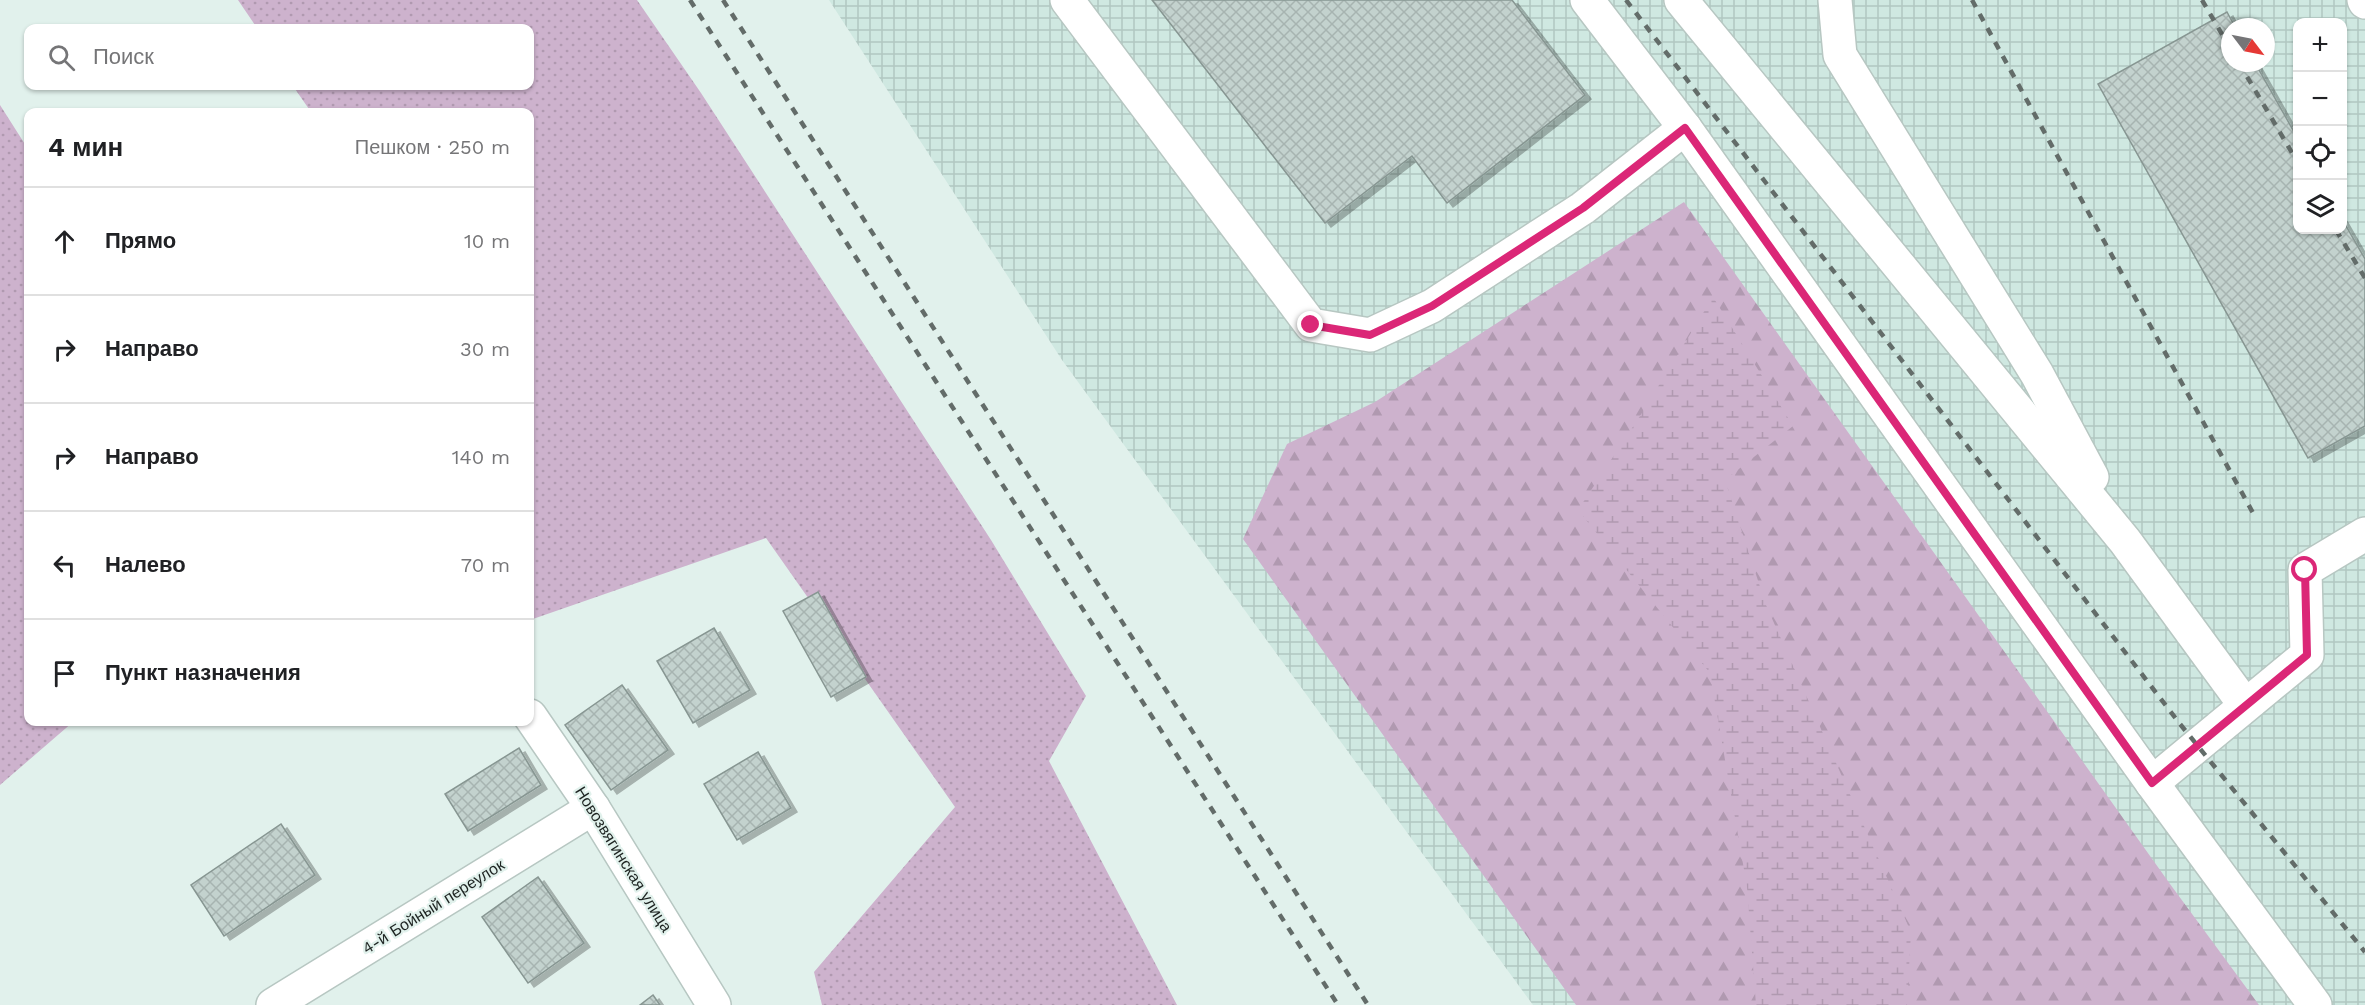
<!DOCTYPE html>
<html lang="ru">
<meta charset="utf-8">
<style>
:root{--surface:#fff;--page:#f6f6f6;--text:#202124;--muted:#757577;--line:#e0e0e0}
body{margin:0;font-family:"Work Sans",sans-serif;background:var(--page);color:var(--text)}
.controls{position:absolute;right:18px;top:18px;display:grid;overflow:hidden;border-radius:12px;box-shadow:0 2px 4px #0004}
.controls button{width:54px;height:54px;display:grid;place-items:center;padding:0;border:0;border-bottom:2px solid var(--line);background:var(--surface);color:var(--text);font:30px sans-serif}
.compass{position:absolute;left:2221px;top:18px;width:54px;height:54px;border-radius:50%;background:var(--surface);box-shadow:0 2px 4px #0004;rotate:122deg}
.stop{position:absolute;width:18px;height:18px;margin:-14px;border:4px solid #db2777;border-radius:50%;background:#fff}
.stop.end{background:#db2777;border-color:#fff;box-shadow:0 2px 6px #0008}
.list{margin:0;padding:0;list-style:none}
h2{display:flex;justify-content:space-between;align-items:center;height:78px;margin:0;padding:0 24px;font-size:26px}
h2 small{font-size:20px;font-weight:400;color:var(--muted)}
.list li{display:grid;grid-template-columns:39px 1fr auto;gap:18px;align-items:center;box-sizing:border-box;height:108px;padding:0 24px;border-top:2px solid var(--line)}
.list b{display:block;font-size:22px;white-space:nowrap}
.list em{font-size:20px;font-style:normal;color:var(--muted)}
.icon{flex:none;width:33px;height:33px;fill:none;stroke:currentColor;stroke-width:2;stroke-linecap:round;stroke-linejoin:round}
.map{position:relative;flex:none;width:2365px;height:1005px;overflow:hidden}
.search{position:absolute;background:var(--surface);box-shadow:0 2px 4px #0004;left:24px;top:24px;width:510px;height:66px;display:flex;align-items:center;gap:15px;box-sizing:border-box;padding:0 21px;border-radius:12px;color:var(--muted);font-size:22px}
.panel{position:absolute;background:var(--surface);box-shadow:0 2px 4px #0004;left:24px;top:108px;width:510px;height:618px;border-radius:12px}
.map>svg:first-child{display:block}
.industrial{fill:url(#industrial-grid);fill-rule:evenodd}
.grass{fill:url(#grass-dots)}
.forest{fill:url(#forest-firs)}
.wetland{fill:url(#wetland-marsh)}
.building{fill:url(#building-cross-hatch);stroke:#879692;stroke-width:1.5;filter:url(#shadow)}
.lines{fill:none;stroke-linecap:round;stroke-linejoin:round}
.minor-casing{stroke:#b7c7c2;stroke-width:36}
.minor{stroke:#fff;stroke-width:33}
.rail{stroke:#636c69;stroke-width:4.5;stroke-dasharray:8 8;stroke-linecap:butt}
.route{stroke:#db2777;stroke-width:8}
.labels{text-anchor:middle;stroke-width:4.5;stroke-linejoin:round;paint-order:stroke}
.street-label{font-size:16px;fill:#1d2321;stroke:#e1f1ec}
</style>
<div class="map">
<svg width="2365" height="1005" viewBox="0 0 2365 1005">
<defs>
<pattern id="industrial-grid" width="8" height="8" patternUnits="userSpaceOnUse" patternTransform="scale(1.5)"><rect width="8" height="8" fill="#cfe8e1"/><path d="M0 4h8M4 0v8" fill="none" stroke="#b1c7c1"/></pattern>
<pattern id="grass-dots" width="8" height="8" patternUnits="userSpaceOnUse" patternTransform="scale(1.5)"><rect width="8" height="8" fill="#cdb2cd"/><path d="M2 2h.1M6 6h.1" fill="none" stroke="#b099b0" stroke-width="1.8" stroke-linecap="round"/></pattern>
<pattern id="forest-firs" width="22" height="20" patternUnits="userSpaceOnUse" patternTransform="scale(1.5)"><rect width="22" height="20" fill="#cdb2cd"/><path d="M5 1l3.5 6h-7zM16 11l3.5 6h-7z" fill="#b099b0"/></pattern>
<pattern id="wetland-marsh" width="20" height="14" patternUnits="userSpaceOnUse" patternTransform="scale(1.5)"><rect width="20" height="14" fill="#cdb2cd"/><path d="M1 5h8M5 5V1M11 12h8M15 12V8" fill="none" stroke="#b099b0"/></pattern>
<pattern id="building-cross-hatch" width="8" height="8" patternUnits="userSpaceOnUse" patternTransform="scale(1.5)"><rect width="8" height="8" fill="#c3d2ce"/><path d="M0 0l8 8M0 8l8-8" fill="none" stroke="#a7b4b1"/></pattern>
<filter id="shadow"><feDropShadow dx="6" dy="4" stdDeviation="0" flood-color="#0004"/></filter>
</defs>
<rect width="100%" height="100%" fill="#e1f1ec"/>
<path class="industrial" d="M829,0H2365V1005H1533L1062,360ZM2298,22H2342V230H2298ZM2230,27H2266V63H2230Z"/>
<g class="grass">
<path d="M238,0H637L701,93L991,540L1086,696L1049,761L1177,1005H822L814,972L955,807L766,538L530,620V112H311L293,86H530V28H257Z"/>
<path d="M0,105L28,149V722H73L0,785Z"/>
</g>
<path class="forest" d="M1684,202L2170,884L2259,1005H1576L1243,539L1287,444L1375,402Z"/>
<path class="wetland" d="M1713,297L1793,426L1725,480L1766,605L1911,932L1907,1005H1756L1747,887L1710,673L1578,510L1640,416Z"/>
<g class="building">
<path d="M1152,0H1512L1585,95L1447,203L1412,156L1325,223Z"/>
<path d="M2227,12L2235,27H2230V63H2255L2298,139V230H2342V219L2365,259V426L2308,458L2098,84Z"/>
<path d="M818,592L866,677L831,697L783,611Z"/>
<path d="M714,628L750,690L693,723L657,661Z"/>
<path d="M622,685L668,750L611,790L565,725Z"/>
<path d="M519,748L541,785L468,831L445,794Z"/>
<path d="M758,752L791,808L737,840L704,784Z"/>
<path d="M281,824L315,875L224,936L191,885Z"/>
<path d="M538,877L584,943L528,983L482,917Z"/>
<path d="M653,995L660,1005H640Z"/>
</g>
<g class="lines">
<g class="minor-casing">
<g id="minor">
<path d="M1067,0L1311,325L1370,335L1432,306L1583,208L1685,128"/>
<path d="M1587,0L1685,128L2152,783L2315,1005"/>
<path d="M1681,0L2125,541L2245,705"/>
<path d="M1835,0L1840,55L2037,374L2092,477"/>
<path d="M2364,0L2365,2"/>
<path d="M530,716L593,808L714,1005"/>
<path d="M2152,783L2307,655L2305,570L2365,534"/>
<path d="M273,1005L593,808"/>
</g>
</g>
<use href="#minor" class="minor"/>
<g class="rail">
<path d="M690,0L1338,1005"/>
<path d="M723,0L1368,1005"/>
<path d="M1626,0L2180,724L2365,952"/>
<path d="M1972,0L2253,513"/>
<path d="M2202,0L2230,48"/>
<path d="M2239,63L2298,163"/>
<path d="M2336,230L2365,278"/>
</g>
</g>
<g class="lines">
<path class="route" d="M1311,325L1370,335L1432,306L1583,208L1685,128L2152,783L2307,655L2305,570"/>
</g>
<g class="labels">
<g class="street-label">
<text transform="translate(624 859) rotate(58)" y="6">Новозвягинская улица</text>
<text transform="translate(433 906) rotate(-32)" y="6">4-й Бойный переулок</text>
</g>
</g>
</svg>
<div class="controls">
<button>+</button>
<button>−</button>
<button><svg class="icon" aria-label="locate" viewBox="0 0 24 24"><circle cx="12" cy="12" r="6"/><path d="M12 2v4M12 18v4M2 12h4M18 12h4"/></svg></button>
<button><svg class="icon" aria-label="layers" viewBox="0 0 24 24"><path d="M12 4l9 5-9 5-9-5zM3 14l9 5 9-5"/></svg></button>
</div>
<svg class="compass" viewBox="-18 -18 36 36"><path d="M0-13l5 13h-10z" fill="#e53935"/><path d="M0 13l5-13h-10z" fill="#757577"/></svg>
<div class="stop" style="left:2305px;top:570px"></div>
<div class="stop end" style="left:1311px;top:325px"></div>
<div class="search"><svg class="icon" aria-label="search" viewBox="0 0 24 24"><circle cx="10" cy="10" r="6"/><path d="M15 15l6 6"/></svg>Поиск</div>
<section class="panel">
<h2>4 мин<small>Пешком · 250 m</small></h2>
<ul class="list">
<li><svg class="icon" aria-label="ahead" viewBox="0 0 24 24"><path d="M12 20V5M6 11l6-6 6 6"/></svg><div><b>Прямо</b></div><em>10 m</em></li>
<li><svg class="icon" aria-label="right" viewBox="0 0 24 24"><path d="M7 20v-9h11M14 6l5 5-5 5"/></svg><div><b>Направо</b></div><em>30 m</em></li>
<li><svg class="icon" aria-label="right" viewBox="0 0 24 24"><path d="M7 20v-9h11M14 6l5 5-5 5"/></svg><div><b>Направо</b></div><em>140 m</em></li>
<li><svg class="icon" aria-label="left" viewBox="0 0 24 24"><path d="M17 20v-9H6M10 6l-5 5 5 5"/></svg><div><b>Налево</b></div><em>70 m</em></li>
<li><svg class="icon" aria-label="arrive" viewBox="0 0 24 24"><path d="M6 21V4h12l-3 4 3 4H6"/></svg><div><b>Пункт назначения</b></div></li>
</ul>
</section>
</div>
